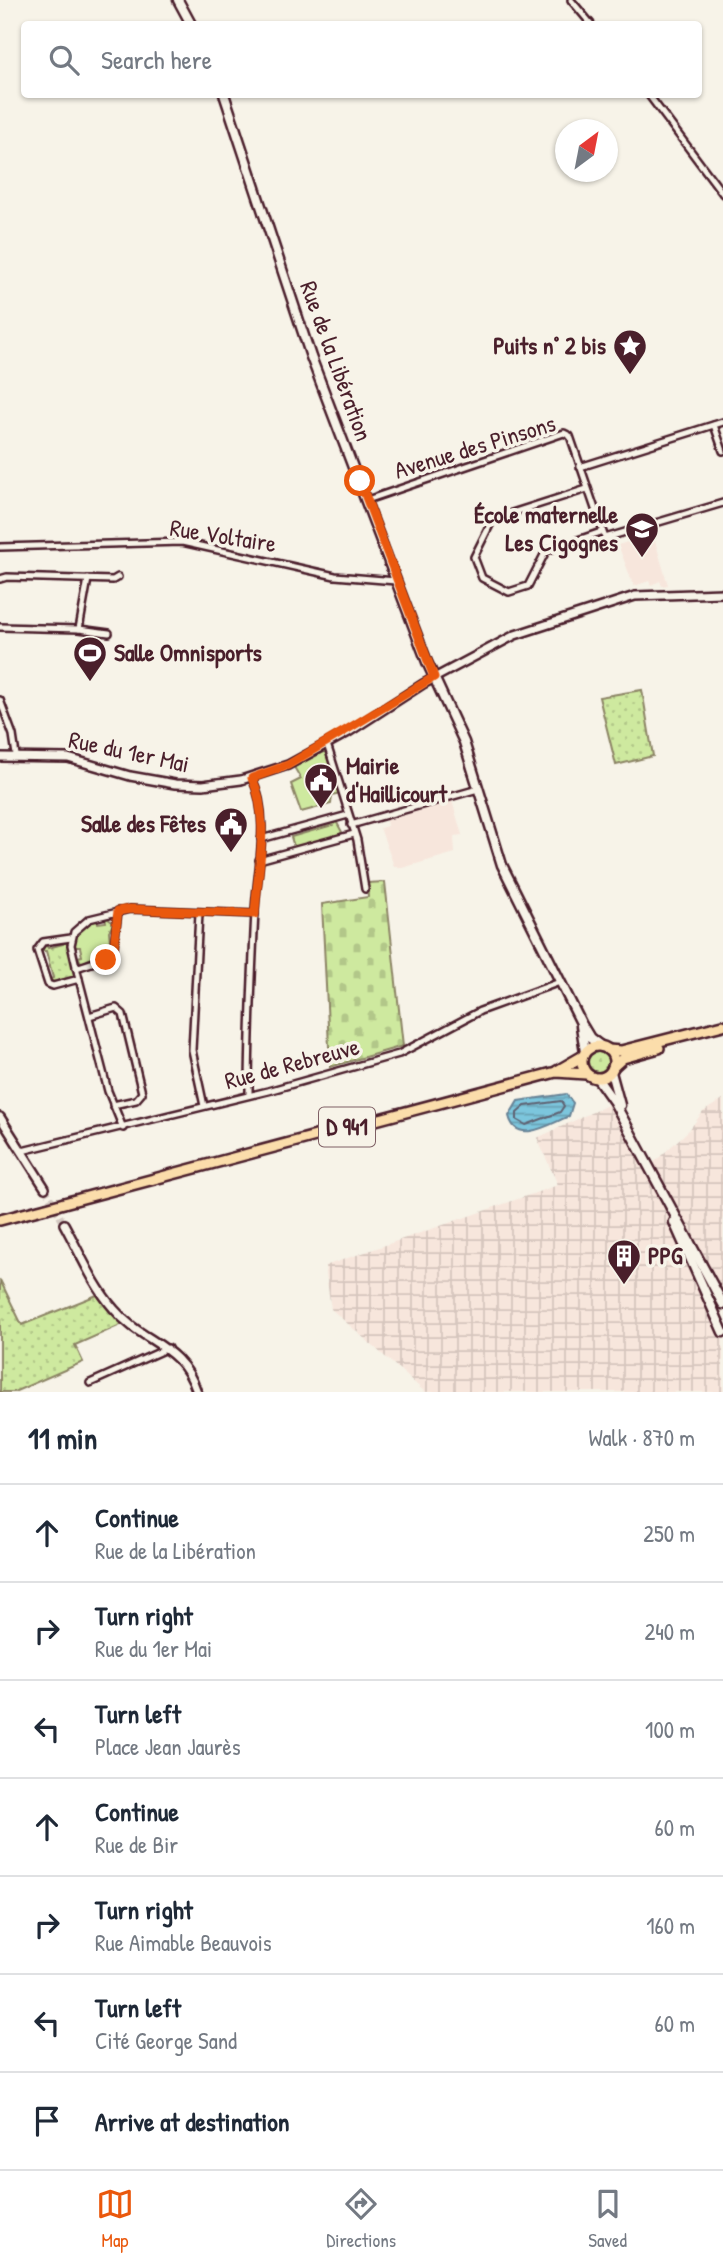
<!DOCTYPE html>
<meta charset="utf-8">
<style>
:root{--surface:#fff;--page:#f6f6f7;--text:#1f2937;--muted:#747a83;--line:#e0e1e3;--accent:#ea580c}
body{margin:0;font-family:"Patrick Hand",sans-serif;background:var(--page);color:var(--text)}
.compass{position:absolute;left:555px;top:119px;width:63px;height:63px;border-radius:50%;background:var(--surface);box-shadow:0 2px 5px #0004;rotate:32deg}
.stop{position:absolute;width:21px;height:21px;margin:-16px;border:5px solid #ea580c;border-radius:50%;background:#fff}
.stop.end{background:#ea580c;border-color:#fff;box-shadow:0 2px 7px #0008}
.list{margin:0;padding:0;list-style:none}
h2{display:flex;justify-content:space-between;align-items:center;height:91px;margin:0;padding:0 28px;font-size:30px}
h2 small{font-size:23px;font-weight:400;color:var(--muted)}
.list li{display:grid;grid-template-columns:46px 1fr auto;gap:21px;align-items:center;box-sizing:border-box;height:98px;padding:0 28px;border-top:2px solid var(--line)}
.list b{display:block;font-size:26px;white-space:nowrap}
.list p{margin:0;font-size:23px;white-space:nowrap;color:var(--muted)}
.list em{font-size:23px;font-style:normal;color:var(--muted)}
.icon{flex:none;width:38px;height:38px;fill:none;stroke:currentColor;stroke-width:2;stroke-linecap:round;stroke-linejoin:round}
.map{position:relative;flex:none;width:723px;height:1392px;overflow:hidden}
.search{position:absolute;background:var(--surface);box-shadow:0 2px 5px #0004;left:21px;right:21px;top:21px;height:77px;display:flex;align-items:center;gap:18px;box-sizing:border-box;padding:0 24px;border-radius:7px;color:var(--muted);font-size:26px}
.sheet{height:777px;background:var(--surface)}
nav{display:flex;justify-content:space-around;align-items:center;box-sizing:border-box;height:98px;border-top:2px solid var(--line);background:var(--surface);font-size:19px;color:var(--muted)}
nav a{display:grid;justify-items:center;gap:4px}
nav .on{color:var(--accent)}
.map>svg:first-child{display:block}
.built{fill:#f7e6dc}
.industrial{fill:url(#industrial-grid)}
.grass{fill:url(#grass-dots);stroke:#8c8465;stroke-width:2}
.cemetery{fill:url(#cemetery-stones);stroke:#8c8465;stroke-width:2}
.park{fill:#cee99f;stroke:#8c8465;stroke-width:2}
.water{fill:url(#water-rules);stroke:#688396;stroke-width:2}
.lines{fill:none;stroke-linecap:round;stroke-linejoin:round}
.shore{stroke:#5e6272;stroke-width:2}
.tertiary-tunnel{stroke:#d4c9c2;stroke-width:7;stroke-dasharray:7 3.5;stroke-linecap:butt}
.minor-casing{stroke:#4a1f2b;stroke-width:10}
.tertiary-casing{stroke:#4a1f2b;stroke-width:12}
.secondary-casing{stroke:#4a1f2b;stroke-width:13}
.primary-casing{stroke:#4a1f2b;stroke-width:14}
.minor{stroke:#f7f3e8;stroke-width:5}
.tertiary{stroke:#f7f3e8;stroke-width:7}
.secondary{stroke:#f7f3e8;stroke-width:8}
.primary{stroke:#fbddab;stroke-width:9}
.primary-bridge-casing{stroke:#4a1f2b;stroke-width:14;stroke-linecap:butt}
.primary-bridge{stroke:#fbddab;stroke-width:9}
.route{stroke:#ea580c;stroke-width:9}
.labels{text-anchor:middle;stroke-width:7;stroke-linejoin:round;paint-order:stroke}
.shield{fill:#f7f3e8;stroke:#7e5f64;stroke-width:2}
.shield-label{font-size:23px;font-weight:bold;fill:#4a1f2b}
.poi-label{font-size:24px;font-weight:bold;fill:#4a1f2b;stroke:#f7f3e8;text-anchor:end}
.street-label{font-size:24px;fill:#4a1f2b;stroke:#f7f3e8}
</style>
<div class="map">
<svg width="723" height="1392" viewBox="0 0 723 1392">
<defs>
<pattern id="industrial-grid" width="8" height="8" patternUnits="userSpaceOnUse" patternTransform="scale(1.75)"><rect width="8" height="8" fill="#f7e6dc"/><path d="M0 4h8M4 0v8" fill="none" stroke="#d5c5bd"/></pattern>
<pattern id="grass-dots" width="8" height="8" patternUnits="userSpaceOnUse" patternTransform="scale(1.75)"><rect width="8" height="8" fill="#cee99f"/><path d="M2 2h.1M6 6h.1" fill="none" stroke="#b2c789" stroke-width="1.8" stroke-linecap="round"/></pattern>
<pattern id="cemetery-stones" width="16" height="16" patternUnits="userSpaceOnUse" patternTransform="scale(1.75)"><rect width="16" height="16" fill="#cee99f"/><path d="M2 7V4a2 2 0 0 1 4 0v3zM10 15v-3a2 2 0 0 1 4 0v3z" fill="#b2c789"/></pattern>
<pattern id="water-rules" width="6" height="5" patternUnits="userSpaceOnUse" patternTransform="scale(1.75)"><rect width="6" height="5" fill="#7cc6dd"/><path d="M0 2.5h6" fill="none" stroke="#68a0b3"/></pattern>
</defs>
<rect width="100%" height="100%" fill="#f7f3e8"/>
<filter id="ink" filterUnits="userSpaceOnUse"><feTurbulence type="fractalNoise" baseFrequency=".0143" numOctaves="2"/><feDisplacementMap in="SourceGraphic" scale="14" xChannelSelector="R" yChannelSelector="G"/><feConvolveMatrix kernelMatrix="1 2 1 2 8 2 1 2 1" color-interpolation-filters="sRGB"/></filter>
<g filter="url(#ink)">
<g class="built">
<path d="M653,534L668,585L662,586L660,581L651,585L649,581L634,586L618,545Z"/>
<path d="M452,801L462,835L454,836L455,853L402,868L394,866L380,828L387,826L386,820Z"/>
</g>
<path class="industrial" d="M723,1099V1392H425L331,1309L325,1266L558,1185L537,1138L614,1102L649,1167L689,1130L703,1112Z"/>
<g class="grass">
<path d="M642,690L653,756L616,765L599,697Z"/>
<path d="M63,940L69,942L75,976L52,982L49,979L53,978L46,951H42L46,944L48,948L63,944Z"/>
<circle cx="598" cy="1062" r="11"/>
<path d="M0,1280L22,1325L97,1295L123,1324L75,1345L83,1362L14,1392H0Z"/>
</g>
<path class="cemetery" d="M385,882L403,1046L330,1067L322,904L368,897L367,883Z"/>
<g class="park">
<path d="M327,750L340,793L332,795L331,804L301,812L291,784L301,779L294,767Z"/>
<path d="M336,821L342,832L339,835L294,847L291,837L333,825Z"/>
<path d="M105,917L114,923L109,931L111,955L105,959L99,955L87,960L88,962H81L78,957L82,956L80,947H75C75,933 82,923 96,919L98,923L106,922Z"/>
</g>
<path class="water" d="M566,1094L573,1103L569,1116C550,1124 516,1146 509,1116L518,1101Z"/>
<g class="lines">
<path class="shore" d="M561,1101L564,1106L560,1112L526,1125L517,1120V1113L525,1106Z"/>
<path class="tertiary-tunnel" d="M45,1188L64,1224"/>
<g class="minor-casing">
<g id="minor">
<path d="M571,0L591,24"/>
<path d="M648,94L723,194"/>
<path d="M714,425L723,451"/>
<path d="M580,467L723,422"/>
<path d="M587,489L493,519L474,557L482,578L509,592L528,586L546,551L601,532"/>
<path d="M367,500L564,433L570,436L605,538L723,503"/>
<path d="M0,547L182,542L335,576L396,581"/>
<path d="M0,579L7,577L113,580L118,577"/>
<path d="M0,627L79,629L109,633"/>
<path d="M79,629L88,579"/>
<path d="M0,700L13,735L16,755"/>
<path d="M327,744L357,840L365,889"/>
<path d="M351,825L478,789"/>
<path d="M261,839L348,815"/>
<path d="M259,860L354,834"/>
<path d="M199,913L192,1050L204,1106"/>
<path d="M71,938L43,942L37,950L48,984L53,986L79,979"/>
<path d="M76,968L113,956L118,911"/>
<path d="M89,1016L116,1008L123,1014L142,1093L136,1100L113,1105"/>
<path d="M249,1095C249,1034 252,973 255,911C257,869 271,817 252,778"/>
<path d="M123,1128L108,1091L79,979L71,945L74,932L89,919L130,909L255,914"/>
<path d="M22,1151L268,1091L399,1054L480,1011L560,982"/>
<path d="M90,1383L168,1348"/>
</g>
</g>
<g class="tertiary-casing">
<g id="tertiary">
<path d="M0,757L68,758L130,776L175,784L203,785L241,780L288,765L347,733L423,684L515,635L635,596L723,593"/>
<path d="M0,1117L45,1188"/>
<path d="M64,1224C80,1253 93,1285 114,1309C143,1344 181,1343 197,1392"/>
</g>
</g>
<g class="secondary-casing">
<g id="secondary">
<path d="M178,0L191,24"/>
<path d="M224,94L311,357L427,662L464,742L502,865L581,1023L590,1038L602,1047"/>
<path d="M581,1026L585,1052"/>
<path d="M611,1072L620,1105"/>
<path d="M597,1078L614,1102L723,1304"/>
<path d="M674,1222L723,1332"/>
</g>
</g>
<g class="primary-casing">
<g id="primary">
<circle cx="598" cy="1062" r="16"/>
<path d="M608,1050L621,1051L723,1025"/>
<path d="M613,1067L623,1058L659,1048"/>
<path d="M557,1071L583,1056"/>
<path d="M64,1203L556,1072L586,1074"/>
<path d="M0,1220L46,1208"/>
</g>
</g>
<use href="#minor" class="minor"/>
<use href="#tertiary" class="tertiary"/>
<use href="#secondary" class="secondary"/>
<use href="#primary" class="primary"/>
<g class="primary-bridge-casing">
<path id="primary-bridge" d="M46,1208L64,1203"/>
</g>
<use href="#primary-bridge" class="primary-bridge"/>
</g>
</g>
<g class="lines" filter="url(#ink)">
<path class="route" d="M106,960L113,956L118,911L130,909L255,914C257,871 271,818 252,778L288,765L434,677L360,481"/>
</g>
<defs>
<g id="sight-pin" transform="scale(1.75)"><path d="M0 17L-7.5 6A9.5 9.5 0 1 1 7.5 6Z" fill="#4a1f2b" stroke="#f7f3e8"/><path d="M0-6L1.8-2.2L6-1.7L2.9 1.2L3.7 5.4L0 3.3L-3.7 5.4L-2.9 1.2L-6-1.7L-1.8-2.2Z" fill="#fff"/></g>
<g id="school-pin" transform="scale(1.75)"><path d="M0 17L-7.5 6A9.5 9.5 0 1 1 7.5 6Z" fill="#4a1f2b" stroke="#f7f3e8"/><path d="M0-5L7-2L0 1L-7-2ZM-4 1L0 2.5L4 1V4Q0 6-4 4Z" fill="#fff"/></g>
<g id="stadium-pin" transform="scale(1.75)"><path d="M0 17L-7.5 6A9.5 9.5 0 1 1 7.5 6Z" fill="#4a1f2b" stroke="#f7f3e8"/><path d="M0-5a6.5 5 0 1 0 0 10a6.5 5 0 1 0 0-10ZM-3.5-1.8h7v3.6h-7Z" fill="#fff"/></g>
<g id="civic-pin" transform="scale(1.75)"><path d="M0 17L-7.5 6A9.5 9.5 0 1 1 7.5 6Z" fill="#4a1f2b" stroke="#f7f3e8"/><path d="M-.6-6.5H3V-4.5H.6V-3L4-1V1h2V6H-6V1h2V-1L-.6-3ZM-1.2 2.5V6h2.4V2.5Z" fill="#fff"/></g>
<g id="building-pin" transform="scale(1.75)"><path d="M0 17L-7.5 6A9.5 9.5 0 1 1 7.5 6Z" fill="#4a1f2b" stroke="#f7f3e8"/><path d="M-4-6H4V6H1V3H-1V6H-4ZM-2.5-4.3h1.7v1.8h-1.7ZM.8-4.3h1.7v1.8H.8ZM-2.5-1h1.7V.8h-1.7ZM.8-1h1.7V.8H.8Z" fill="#fff"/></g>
</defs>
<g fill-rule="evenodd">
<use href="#sight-pin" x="630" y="346"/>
<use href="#school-pin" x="642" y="529"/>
<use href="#stadium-pin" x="90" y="653"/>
<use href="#civic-pin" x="321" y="780"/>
<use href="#civic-pin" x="231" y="824"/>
<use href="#building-pin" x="624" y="1256"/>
</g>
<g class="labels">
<rect class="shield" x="319" y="1107.5" width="56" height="39" rx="5"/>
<g class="shield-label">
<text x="347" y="1135">D 941</text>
</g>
<g class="poi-label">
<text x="606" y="354">Puits n° 2 bis</text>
<text x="618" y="523">École maternelle<tspan x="618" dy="28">Les Cigognes</tspan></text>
<text x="114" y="661" text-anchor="start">Salle Omnisports</text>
<text x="346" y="774" text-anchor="start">Mairie<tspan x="346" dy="28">d'Haillicourt</tspan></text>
<text x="206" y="832">Salle des Fêtes</text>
<text x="648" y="1264" text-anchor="start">PPG</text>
</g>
<g class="street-label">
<text transform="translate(336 361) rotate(70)" y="8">Rue de la Libération</text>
<text transform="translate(475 447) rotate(-17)" y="8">Avenue des Pinsons</text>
<text transform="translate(223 536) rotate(9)" y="8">Rue Voltaire</text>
<text transform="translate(129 752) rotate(12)" y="8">Rue du 1er Mai</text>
<text transform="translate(292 1064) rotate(-15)" y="8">Rue de Rebreuve</text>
</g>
</g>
</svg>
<svg class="compass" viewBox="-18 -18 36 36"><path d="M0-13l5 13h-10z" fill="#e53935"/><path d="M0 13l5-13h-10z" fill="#747a83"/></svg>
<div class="stop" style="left:360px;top:481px"></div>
<div class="stop end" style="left:106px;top:960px"></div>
<div class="search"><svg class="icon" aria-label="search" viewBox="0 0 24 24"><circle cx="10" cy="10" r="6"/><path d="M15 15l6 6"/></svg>Search here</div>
</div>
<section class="sheet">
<h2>11 min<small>Walk · 870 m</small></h2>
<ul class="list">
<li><svg class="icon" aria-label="ahead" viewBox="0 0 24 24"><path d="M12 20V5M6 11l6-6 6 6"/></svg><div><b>Continue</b><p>Rue de la Libération</p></div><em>250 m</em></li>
<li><svg class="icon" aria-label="right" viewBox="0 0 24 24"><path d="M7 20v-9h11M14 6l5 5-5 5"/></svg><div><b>Turn right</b><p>Rue du 1er Mai</p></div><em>240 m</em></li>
<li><svg class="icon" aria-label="left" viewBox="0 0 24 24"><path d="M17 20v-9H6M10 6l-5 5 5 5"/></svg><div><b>Turn left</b><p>Place Jean Jaurès</p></div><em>100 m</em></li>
<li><svg class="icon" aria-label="ahead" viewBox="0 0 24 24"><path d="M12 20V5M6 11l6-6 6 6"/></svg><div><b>Continue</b><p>Rue de Bir</p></div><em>60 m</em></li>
<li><svg class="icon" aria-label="right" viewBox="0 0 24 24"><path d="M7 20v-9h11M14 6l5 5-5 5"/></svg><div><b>Turn right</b><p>Rue Aimable Beauvois</p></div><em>160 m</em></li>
<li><svg class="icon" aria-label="left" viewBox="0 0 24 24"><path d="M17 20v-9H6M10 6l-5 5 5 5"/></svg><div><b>Turn left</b><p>Cité George Sand</p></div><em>60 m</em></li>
<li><svg class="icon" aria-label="arrive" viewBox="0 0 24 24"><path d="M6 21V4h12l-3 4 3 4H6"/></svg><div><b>Arrive at destination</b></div></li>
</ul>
</section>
<nav>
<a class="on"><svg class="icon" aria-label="map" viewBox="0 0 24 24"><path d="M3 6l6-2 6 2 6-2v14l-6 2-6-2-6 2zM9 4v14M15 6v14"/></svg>Map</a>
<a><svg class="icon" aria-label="directions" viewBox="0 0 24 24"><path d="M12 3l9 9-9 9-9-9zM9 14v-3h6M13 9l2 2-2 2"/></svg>Directions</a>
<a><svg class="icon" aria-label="saved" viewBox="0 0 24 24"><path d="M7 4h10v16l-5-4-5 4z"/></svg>Saved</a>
</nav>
